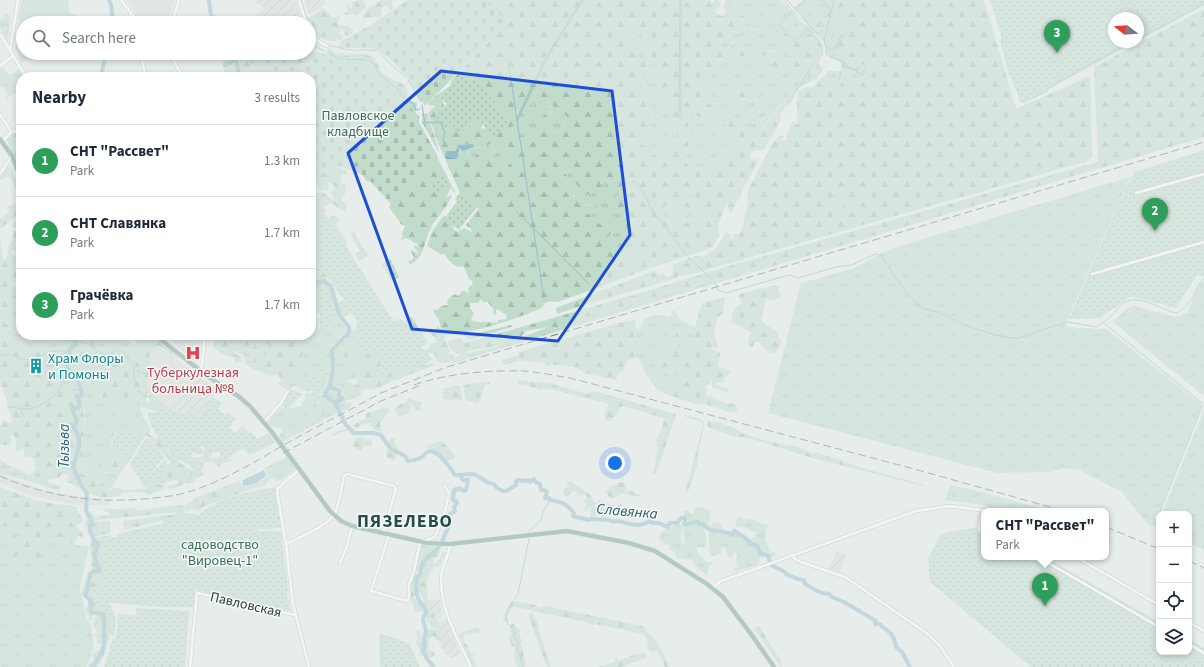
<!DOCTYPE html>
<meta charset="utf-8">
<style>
:root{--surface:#fff;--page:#f2f2f3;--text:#1f2937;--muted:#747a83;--line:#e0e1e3;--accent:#0b8043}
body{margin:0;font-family:"Source Sans 3",sans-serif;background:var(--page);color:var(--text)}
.controls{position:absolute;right:12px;bottom:12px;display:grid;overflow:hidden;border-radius:8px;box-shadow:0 2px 6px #0003}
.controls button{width:36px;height:36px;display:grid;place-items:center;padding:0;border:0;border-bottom:1px solid var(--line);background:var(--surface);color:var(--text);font:20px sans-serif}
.compass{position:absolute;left:1108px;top:12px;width:36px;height:36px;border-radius:50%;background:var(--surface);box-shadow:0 2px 6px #0003;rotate:287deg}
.you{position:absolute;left:615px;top:463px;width:14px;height:14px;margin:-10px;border:3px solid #fff;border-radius:50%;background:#1a73e8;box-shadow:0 0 0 6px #1a73e833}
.badge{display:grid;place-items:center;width:26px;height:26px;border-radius:50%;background:var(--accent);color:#fff;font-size:13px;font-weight:700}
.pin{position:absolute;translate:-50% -33px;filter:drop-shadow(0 1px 2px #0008)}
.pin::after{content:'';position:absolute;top:21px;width:14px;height:12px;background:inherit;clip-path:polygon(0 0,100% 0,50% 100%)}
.popup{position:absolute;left:981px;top:508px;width:128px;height:52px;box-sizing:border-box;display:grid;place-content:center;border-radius:8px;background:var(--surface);filter:drop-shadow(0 1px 3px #0005);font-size:13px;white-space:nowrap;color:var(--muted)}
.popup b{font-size:15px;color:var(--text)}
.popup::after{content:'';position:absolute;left:50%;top:100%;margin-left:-8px;border:8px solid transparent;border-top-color:var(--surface)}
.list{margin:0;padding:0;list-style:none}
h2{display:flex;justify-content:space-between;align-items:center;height:52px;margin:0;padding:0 16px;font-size:17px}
h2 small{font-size:13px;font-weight:400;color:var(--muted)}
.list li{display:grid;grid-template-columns:26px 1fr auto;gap:12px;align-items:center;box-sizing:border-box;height:72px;padding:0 16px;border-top:1px solid var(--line)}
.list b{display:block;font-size:15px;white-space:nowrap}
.list p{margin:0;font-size:13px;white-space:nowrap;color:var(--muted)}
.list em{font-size:13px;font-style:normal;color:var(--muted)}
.icon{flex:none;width:22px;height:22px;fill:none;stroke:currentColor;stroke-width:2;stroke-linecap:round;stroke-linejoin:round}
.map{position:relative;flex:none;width:1204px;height:667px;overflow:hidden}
.search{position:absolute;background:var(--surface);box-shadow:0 2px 6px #0003;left:16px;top:16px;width:300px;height:44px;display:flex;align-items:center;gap:10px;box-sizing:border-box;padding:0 14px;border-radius:22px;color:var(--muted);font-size:15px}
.panel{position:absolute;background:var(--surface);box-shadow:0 2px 6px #0003;left:16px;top:72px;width:300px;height:268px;border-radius:16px}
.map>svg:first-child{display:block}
.built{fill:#d5ddda}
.industrial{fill:url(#industrial-furrows)}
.grass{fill:url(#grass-tufts);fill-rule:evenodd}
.forest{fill:url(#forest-firs);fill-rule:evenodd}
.wetland{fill:url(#wetland-marsh)}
.cemetery{fill:url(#cemetery-stones)}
.park{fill:url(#park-dots)}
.pitch{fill:#c2dccc}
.water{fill:url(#water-ripples)}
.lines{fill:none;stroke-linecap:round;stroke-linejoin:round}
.stream{stroke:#96becb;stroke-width:1}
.river{stroke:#96becb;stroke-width:4}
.minor-casing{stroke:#aab5b2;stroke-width:4}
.major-casing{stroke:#c3c9c8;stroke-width:5}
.minor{stroke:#fff;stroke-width:3}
.major{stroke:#719d96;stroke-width:4}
.rail{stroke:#627975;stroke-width:1;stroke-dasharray:8 4;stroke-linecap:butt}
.marked{fill:none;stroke:#1d4ed8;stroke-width:3;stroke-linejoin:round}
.labels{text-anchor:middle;stroke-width:3;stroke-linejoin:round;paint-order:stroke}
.park-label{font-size:14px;fill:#367052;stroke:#f7faf9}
.culture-label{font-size:14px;fill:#0d838f;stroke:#f7faf9;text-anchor:start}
.health-label{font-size:14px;fill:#be3a42;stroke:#f7faf9}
.street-label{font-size:14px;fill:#273e3a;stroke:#f7faf9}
.water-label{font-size:15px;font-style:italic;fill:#286073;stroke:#f7faf9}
.district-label{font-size:18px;font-weight:bold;letter-spacing:1px;fill:#254e48;stroke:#f7faf9}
</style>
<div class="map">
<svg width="1204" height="667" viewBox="0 0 1204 667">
<defs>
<pattern id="industrial-furrows" width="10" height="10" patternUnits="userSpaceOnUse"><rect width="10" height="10" fill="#d5ddda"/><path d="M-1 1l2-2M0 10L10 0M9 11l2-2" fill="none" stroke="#b7bfbc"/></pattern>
<pattern id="grass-tufts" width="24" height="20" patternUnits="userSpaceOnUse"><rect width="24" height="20" fill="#c2dccc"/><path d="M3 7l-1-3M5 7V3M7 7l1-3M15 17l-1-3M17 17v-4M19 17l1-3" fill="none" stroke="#a7beb0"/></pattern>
<pattern id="forest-firs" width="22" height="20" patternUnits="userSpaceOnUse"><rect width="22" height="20" fill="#c2dccc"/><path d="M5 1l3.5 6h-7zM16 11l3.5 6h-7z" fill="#a7beb0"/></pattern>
<pattern id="wetland-marsh" width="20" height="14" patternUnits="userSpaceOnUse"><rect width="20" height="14" fill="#c2dccc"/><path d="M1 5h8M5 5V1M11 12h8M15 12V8" fill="none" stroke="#a7beb0"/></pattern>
<pattern id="cemetery-stones" width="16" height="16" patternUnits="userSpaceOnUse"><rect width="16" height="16" fill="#c2dccc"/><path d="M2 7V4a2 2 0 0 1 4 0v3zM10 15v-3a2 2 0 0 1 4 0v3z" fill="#a7beb0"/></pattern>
<pattern id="park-dots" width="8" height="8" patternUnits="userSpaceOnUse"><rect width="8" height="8" fill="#c2dccc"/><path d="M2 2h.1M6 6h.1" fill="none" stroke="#a7beb0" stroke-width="1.8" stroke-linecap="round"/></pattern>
<pattern id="water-ripples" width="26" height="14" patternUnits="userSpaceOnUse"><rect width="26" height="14" fill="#96becb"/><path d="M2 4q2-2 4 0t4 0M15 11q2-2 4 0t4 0" fill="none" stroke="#7a9ca6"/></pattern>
</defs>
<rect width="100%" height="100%" fill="#e7edeb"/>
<g class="built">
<path d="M127,0H174L167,23H143Z"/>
<path d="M165,335H202L199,360L195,362Z"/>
<path d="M158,346L164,351L165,350L193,372L169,408L155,396L156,394L153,392L147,393L145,386L151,367V355Z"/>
<path d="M0,474L20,482L45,490L82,497L109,499V505H75L29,495L0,483Z"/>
</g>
<g class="industrial">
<path d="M255,0H296L303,23H248L263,8L258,3L256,4Z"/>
<path d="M305,0H324L326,3L310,15L308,12Z"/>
<path d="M193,372L209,383L218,388L199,417L191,413L180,414L169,408Z"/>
<path d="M837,551L845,554L844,563L839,572L828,568L835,557Z"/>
<path d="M440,600L443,615L441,616V619L435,620L428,601Z"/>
<path d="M447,619L460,653L452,658L446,654L440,646L437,627V622Z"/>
</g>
<g class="grass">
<path d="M732,0H780L801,22L799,23L800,26L793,31L785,28L786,23L777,16L775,17L771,14L773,21L779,22L780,31L775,35H785L791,37L799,32L801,29L809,34V40H813L819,46H821L822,51L819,64L823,69L817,79L801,86L796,91L793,90L764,126L759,130C760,123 765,117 765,110L753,127L756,131L753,132L748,128L745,123L755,106L749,95L739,101L749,98C750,100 753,104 753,107C752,112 744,120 740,121L732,115L728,118L715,116L719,102L710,105L705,103V99L708,96L705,90V87L711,74L712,67L721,60L731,57H743L752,49L741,48L740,42H733L728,49L720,51L722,40H725L729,31C736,31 740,35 747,34L754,24L749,28L744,27L748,20L745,16L736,14L730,10L729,6ZM774,50L782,52L785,51L808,52V54L816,61V65L810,64V61L806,60L798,63L799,68L805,72L804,79L799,85L790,77L791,66L788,56L789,53L787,52L784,53L783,57L786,64L782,67L787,76L778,72L771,67L774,69L775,65L768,54L761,56L768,51Z"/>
<path d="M803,0H839L836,2L834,8L835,9L833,15V25L839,18L845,21L844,28H840L838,49L837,51L840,56L847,61V58L851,59L850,64L856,66L857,64L866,65L863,75L856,74L859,90H857L854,87L848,83L842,86V89L840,91L837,89L833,81L824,78L828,71H840L842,69L840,62L826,54C826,44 824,40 818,33L821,24H824L826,26L825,32L829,11L826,20L822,19L816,29H814L809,21L807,24L794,8Z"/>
<path d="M5,13L10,16L8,42L2,32L7,27L6,26L2,31L0,28V20L5,17L3,14Z"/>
<path d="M635,31L641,32L677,135C669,155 658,155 638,155L641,148L664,135L661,128V134L644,146L642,145V142L649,134L653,118L648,99L644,94L641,78L643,74L644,63L632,53L631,44L624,39C624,32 629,32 635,31Z"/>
<path d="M3,67L6,72H4H7L9,75L17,71L16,70L18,69L24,77H21V95L18,91L7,98L8,101L5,99L8,94L3,86L0,88V69Z"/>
<path d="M537,91L541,93L540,97L536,100L537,101C541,98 547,98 551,101L546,106L548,108L553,105L554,106L553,108L543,117L547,119L553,111H557L559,118L565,114L567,115L561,132L543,131L527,139C522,134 517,135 511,137V136L517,134L512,129C514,126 517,121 518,117C518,112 517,109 522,106L525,107L534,99Z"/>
<path d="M693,107H696L697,110L695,115L698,116V119L693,118L699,120L713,119L717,126H720L721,123L724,122L726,124L724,128L725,132L728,134V137L726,138L728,146L734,138L736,140L735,144H742L755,137C744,149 729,154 714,160L715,165L708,174H705L703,170L695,169L688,167L685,159L690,138L688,121Z"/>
<path d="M490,144L494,146L487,159C479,159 470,158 466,150L474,147L483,148Z"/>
<path d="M497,147C499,147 512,151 514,151L517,157L515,168H513C511,165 512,162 507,163L503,169L494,159H492L491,157Z"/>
<path d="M550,161L554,168L556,169L571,171L573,177L575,178V183L582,190L589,193L596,190L598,191L602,188L600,181L602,179L607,180L618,189L621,186H624L628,190V196L618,201L612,202C620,205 629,221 629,229H628L627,232L632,239L641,257L636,255L643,260L642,267L638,271L639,272L632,275L638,268L634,261L624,259L618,249L620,246L616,243L614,238L608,236L611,233H614L613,229L599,224C596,217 592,215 584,213V211L593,205L581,204L582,196L575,197L573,193H575L562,178V174L553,173L544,164V162Z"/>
<path d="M1130,177L1066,323L1068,327L1098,329L1105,328L1202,405L1154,525H1148L1122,492L1080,470L1064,468L1051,472L998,473L768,413L801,283L852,269L890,249Z"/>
<path d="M843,192L846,196L842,206L843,214L842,216H836L835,210L831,204L833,194Z"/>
<path d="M690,194H692L695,203L702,211L703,221L701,223H699L697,220C692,220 687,224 682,223L685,219L680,217L679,221L676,225L668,224V220L662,215L668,200L670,199L671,201L669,207L675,203L676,206L683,210L687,208L686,197Z"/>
<path d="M333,215L337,216L339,220L335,225L347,241L346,246L349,250L347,251L327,219Z"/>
<path d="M762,267H770L450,364L459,355L496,347L549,327L736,274L748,272Z"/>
<path d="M1201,281L1204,282V396L1113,322L1127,308L1135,306L1174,317L1187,313Z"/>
<path d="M21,304V313L19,316L21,321V335H31L30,338L50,341L54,337L48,335H69L60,349L46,352L44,350H40L38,347H33L32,350H29L23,354L19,353L17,347H12L10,344V339L3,334L6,331L11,329L9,324L4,322L5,320L15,316L12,309L13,307L20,305Z"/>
<path d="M672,311H675C677,320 688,323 695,327L696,333L690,339L688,349L676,351L678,339L686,333L685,327L674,339L673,352L662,353L657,350C662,363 662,370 677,373V380L667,384L665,394L658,390L645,373L641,362L638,359H633L635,351L631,348L636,329L641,328L644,319C648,317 653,314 658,315C663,315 665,318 671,316Z"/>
<path d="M337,312L341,323L345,326L346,333C340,334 338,337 337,342L331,346L330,349L331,367L328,384L331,388L338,391L337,399L335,402V409L339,412L282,442L279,437L283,428L272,426L268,422L271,419L269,418C276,411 282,404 293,409L299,406H303L307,401H313L315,403V405L318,413H323L322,408L318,407L327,398L328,387L326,386L328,379L314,376L307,384L306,391L299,390L301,389L294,385L289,391L281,386L283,385L282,382L292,383L302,364L299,348L300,338L298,335H301L304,341L311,340L316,329L320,328V332L332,319L327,314Z"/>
<path d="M88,335H118L135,345H137L135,341L129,338V335H136L141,339L146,338L148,341L144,347H132V355L125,356L119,361L111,360L105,362L104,371L103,373L94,374L92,373L86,376H82L80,374V368L84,365L81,364L77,359V355L83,351H85L87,355L92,356L95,358L98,352L88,341L84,340L83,338L84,336Z"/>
<path d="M334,354L344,358L348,361L355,362L362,365V371L364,375L361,384L355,385L358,379L346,380L345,384L351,390V395L358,397L351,400H346V403H352C350,409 348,410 342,411L337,404L339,401L344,399L340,386L335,387L331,384V379L336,368L334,364Z"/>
<path d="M90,380L91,382L98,381V383L104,392L100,398L106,402V404L115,399L132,403L137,401L145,421V426L141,429V435H139L134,432L133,433L115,430L110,450L111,454L109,458L110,461L103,463L102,470L105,473H116L120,474L110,490L104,487L100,488L98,485L99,470L91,468H83L84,475H82L80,470L82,467L80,464L85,424L84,409L77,413L79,406L77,398C84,391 85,389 88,381Z"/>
<path d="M1204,410V550L1189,543V514H1162Z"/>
<path d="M240,429L246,430L250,434L226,450L222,456V458L233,460V461L221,463L220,467H218L215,463L193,459L191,460L184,452L186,451L194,458L203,456L204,449L208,452L206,454L211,459L214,457L217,459L219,458C225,448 231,437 240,429Z"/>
<path d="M287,457L296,469L282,480L275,481L273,478H271L264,486L248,490L246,487L261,482L268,475L265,468Z"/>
<path d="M569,481H572L573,484L577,485L586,492C584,495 582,496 578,495L577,492L574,491L568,496H565L563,492L564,488L568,487L567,483Z"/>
<path d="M950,485L985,493L1050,511H1001L982,505L945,500Z"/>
<path d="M702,507L709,510L710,515L709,526L706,527L699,522L698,524C707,531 708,537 705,548L698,547L697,550L701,557L707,562H713V564L709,566L708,573L706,575L697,568L692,560L677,558L675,552L669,550L670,545L665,544L659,539C662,528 670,528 679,524L683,526L681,534L682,545L683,546C687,539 679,529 688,524V520L684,516L683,511L687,510L690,514L694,513V508Z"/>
<path d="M738,517L748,520L754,519L762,524L768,525L767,527L766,528L765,538L770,551L776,553L775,556L768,559L765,556L759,558V563L756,566L742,569L735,572L734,567H739L736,563L737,554L734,552L732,558H730L727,555L726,549L723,546L721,553L715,556L710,555C709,545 707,530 713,522L721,523L724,533H733L736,531C742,533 745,538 750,542L757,533L741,526L738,528L736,526V524L735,523Z"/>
<path d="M0,524L22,532L23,537L8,541L14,548L17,557L22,554L26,555L43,539L89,547L80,587L86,618L91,625L94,648L86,667H0Z"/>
</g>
<g class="forest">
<path d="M357,0H363L366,8L356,16L353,14C350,14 345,17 344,12H349L347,9L346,4L347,3L349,7L352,8V2Z"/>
<path d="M381,0H394L392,1L393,9L390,10L385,5L381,9V16L379,18H377L378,15H376L375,17L367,18L364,19L362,16L368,9Z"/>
<path d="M485,0H710L712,3H714L715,0H719L721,5L714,12L721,16L724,15L726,11L723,7L726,0H732L729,6L730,10L736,14L748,17V20L744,27L749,28L758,24V27L747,34L741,35L735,31H729L725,40L722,41L720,51L728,49L737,40L740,42L742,48L752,49V54C735,59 727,55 712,67C711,76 706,82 705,90L710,93L705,99V103L713,105L719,102L722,105L721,109L716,112L715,116L728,118L732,115L740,121C745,119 751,111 753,106L749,102V98C739,99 736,105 725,98L727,95C740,89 750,91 755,106L745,123L748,128L753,132L756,131L752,127L766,109C764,116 760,122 760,130L765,126L793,90L796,91L780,115V121L765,149H763L760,151C753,149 750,153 750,159L752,160L755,158L758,161L731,213L729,212L728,206H727C721,214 716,226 719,235L713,247L639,272L638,271L642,267L643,260L641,259L638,260L636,255L632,254L634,252L638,253L641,256C639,252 635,251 633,247L635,244L632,239L625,231L626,227L629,228C627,217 620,207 611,201L613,200L618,201L616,196L619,193L628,196V190L621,186L618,189L607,180L602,179L600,181L602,188L605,191L606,196L604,198L600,199L596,190L585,196L582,194V190L575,183V179L573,178L571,171L556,169L554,168L550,161L544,162V164L551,167L553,173L557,171L561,174H566V176H562V178C569,181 572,186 576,193L573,194L574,197L582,196L585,200V201L581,202V204C589,206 600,203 602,212L601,214L597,215L588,209L584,211V213C592,215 596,217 599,224L609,222L614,225V233H611L608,236L617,239L618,241L616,243H620L621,244L618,249L624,259L634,261L638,265V268L632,275L558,302C540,300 548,306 537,310C509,322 481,329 452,335L445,336L444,339L450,351L448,354H452L454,356V359L449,362L440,363L437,361L434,353H429L427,350L431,343H435L437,341L435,337L430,334V331H435L438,325V328L441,329L439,320L433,310L435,309L437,311L441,306L448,305L447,302L451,296L454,294L458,296L462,291H466L469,294L468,288L472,285L473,282L469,279L464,267L461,266L458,267C453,264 447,260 445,254L442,255L427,246L433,230L444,215L451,220L454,230L458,232L464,228L472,232L471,229L466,225L479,208H477L462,225L459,217L457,201L455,199L460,193L438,143L428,113L435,106L433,105L430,106L428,103L438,94L442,92L444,106L434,113L452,124L465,129L478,119L483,124L481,128L483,129L490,127L475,78L469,83L452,86L451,85V81L507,22ZM635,31L641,32L677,135C669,154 658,156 638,155L641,148L646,147L664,135L663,128H661V134L644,146L642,145V142C653,131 654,122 650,107C650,104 649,100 648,98C643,91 639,82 643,74L649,71V67L647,63C642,63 641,60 639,56L632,53L631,44L624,39C624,32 629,32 635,31ZM537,91L541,93L540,97H537L536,100L537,101L541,99L545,101L549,100L551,101L546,106L547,108L552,105L554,106L553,108L543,117L544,119H547L553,111H557L559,118L561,119L565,114L567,115L561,132L543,131L527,139C522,134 517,135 511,137V136L517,134V132L512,129L514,125H519L521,121L518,118L517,111L522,106L527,107L534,99ZM696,107L697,110L695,115L698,116V119L693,118L692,121L695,123L704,119L706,120L713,119L717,126H721V123L724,122L726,124L724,128L725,133L728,134V137L722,138L721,141L725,146H728L734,139L736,140L735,145L742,144L754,138C743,149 728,154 714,160L715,165L708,174H705L703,170L695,169L688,167L685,159L690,138L688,121L693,108ZM473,144L474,147L483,148L490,144L494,146L487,159H480L478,154L471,156L468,154L466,150L463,151L459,148L457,159L446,151H456L458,145ZM497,147H500L508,151H514V154L517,157L514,168H513C511,165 512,163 507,163L503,169L501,168L502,159L495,157L492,159L491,157ZM690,194H692L695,203L703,214L699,217L702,219L703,221L699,223L697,220C692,220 687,224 682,223L687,216L685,214H682L676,224H668L667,222L672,218L671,216L663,217L662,215L668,200L670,199L671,201L670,209H672L673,204L675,203L676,206L683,210L690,207L691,200L687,199L686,197ZM481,299L483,302H488L494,310L493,313L495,315L496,313V310L498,309L503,313L506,314L507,319L498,320L497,323C488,321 480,324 471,320L474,313L470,308V303H478L480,300Z"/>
<path d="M839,0H984L1016,109L1090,76L1092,156L1088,161L688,275L678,276L677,278L581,306L557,314L556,308L654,271L658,275L662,274L669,277L673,273V264L695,256L702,257L715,250L726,232L730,234L731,236L730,239H733V235L738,234L741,232L747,209L748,202L747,195L750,186L774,140L782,135L784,137L779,142L787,140L788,138L787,135L791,126V124L793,121L795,124H797L799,119H796L798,116C797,108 795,98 800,90L808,87H813L822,77L833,81L837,89L840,91L842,89L840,84L842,82C847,81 854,86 857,90H858L854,84L853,76L856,74L863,75L866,65L857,64L855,70L851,67V59L847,58L846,62H845L844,59H841L840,56H837L835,52L838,49V46L832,43C833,35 835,29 844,28L845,21L839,18L834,26L833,25V15L835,10L831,8V1L836,2ZM843,192L846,196L842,206L843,214L842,216H836L835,213V207H832L831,204L833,194L835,193L837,195H839Z"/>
<path d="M323,8L333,18L338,16L340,18L337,23L341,26H348L353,30V32L347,36L345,35L343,30L341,29L339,33L343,37V39C334,42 329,42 321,38L319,39C310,34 309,27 307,18L311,17Z"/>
<path d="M830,8L832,10L826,32H825L826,26L824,24H821L818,33L823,41L815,33L814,34L820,41L821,46L820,47L815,41L809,40L807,38L809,34L807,32L803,34L802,33L804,30L802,29L795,36L775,35V33L780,31V28L778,27L779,23L774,22L771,14L773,15L775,17L780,15L785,19V28L793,31L800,27L799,23L801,22L805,25L808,23V20L814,29H816V25L822,19L826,20L828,17V9Z"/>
<path d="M1204,9V137L770,267C758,267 748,272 736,274L572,321L571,325L553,330L549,327L526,331C515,347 485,347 467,351L466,354C455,356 452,351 447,342L460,338L465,343L640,293L729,266L1094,163L1098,161L1094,67Z"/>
<path d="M801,41L805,42L809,46L808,54L813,55V58L816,59V65L819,69L818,76L815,80L810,79V75L807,70L810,65V61L806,60L802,65L799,64C797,68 801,70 805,72L804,79L799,85C791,85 791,78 786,73L791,66L788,56L789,53L787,52L784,53L783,57L788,61L786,64L782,67L787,77L786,78L778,72L771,74L765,71L764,67L766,65L774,68L775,65L771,62L770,56L768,54L761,56L758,62L756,61L754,55L761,48L770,52L779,50L782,52C786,50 786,48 789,46C793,43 797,42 801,41Z"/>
<path d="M329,48L337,54L341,53L346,56L348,54H365L375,58C376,63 380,65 380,71L392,80C397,80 405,84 407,89C408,93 407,95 409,100L417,103L416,113L384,83L357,62H333L326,56Z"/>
<path d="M232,53H252L251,63L267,66L275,74V77H240L238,54H236L234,58L232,56Z"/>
<path d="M226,59L230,65L235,64L236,77H206L209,73L216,75L225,73L222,63L223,60Z"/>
<path d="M427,113L439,151H438L422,122V114Z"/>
<path d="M21,132V174L7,141L10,135Z"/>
<path d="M427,137L455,192H453L451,187L446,199L450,195H452C447,209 436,217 430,230C424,241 424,260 410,264L408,261L412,260L414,257L411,252L412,250L418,254V252L414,247L415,245L418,248L417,243H414L411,240L405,238L402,240L401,239L403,236L402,233L405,226L401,224L389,207Z"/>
<path d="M9,163L21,192V228H14L12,226L19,217L17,215L0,229V219L9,212L8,206L17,203L18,199L16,193L17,192L11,179L8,177L0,180V176Z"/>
<path d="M336,167L347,171L346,174L342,175L340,182L342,184L346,185L345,193L341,200L346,204L347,207L344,211L330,203L324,207L326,212H323L311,193L314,191L315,192V194L316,195L319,192L324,193L334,201L335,199L330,193L335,189L333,184L328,182L327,183L329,189L327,191L324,189L322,190H319V187L317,186L311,190V175Z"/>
<path d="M13,231H21V252L12,250L11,253L16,257L18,263L21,262V278L11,284L20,287L21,293L20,292L18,294H15V296L20,297L21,304L20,305L13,307L12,309L16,312L15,316L5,320V323L12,325V327L5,331L3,333L4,335L9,337L11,339L10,345L12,347H18L19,353L23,354L26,352V348L32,350L33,347H38L40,350H44L46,352L59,349L60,376L73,368C73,364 72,361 72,357C73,350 80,344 77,335H88L87,337L84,336L83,338L84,340H93L101,351L98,353L100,355L98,359L87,355L85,351H83L81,356L77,355C75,361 82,364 85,366L80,368V374L82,376H86L90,372L94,374L99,372L103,373L104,371L103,367L105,364L103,357L105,354L109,355L111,360L119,361L125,356L132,355V347H144L148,339H141L137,341L135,339L136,335H151L179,357L178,359L158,345L150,355L151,365L146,385L149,389L145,402L147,403L150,401L149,396L151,392L155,394L154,401L157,408L155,411L139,407L136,401L132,403L135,408L130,412L123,406L122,402L115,399L113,406L108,409L106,407V402L104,401L101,403L100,401L104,392L96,380L95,383L91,384V380L88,381L87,383L89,387V390L84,391L83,395L77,398L79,404L77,413L80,412L81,409H84C83,420 87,456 80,464L82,465L80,470L82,475H84V466L88,468L91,466L92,468L98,467L100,477L97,483L100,488H107L108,490H112L114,488H121V490L145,489L147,486L158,482L159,485H164V489L151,494C142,492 131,491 121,493L119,497L115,495L114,497H100L91,494L86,490L75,487L72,483H68L67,480L69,477L65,474L61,475L59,478L48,480V483L36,479L10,466H12L31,475L36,469L35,463L32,457L24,456V448L22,447L19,452L16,451C16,444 17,438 12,434L9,436L12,441L9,445H0V426L3,420L8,423L13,421V420L10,412L8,410L6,398L0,383V234C0,243 3,250 2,258L5,260L8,253L7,249L13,239Z"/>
<path d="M321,270L327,276V280L325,284L318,283L316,290H312L311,291V273H317Z"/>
<path d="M772,286H780L778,290L781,297L774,300L766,299L761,321L779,333L778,337L782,341L777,352L771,353L762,347L760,342L754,343L753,347H751L748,345V339L752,333L732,322C731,312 735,308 742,303L739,298L740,294Z"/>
<path d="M725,297L723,314L717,317L714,334L718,346L717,348L713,347L712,350L720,353L718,366L731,371L728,376L724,378L723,382H717L716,384L728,389L727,392L712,387L711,381L710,380L708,385L705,386L707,390L706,395L709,397L711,393L713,398L728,404L730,403L736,404V408L738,410L737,413L726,411L706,404H695L665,394L669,379L677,380V373C669,371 664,368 655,368L656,350L662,353L673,352L674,339L678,331L682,330L685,327L687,326C689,333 682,336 678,339L676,350L688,349L690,339L695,333V327L702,303Z"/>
<path d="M311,312L317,319L318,328L316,329L308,348L304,350L301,347L304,341L301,335H311Z"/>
<path d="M635,320L636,329L631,348L635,351L633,359H628L623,371L617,374V377L616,380L584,373L575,367L550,364L549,366H545V363C537,361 529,363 523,360L504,365L502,364V360L519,355V352L622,322Z"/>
<path d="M511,325L512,327L469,340L465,336Z"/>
<path d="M350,329H352L354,333L352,336L356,339L351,347L363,350H375L382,361L417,367C423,367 427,363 433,363L435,364L434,366L408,375L397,380H393L385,385L374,389L366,388L358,397L351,395V390L345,384L346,380L355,385L361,384L364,375L362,371V365L355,362L348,361L344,358L334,354V350L342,341L348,339Z"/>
<path d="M31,335H48L54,337V340L36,344L31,342Z"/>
<path d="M217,335H283L285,338L293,341L298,335L300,338L299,348L303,352V368L292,382H282L283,385L281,386L278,384L281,381L278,375L268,376L261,372L269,354L261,348L249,345C246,350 244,349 239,348L233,350L235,354L240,356L242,360L241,363L239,362L236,364L235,363V358L223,354L213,347L214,337Z"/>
<path d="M517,380L552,384L588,394L593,391L676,414L658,469L655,474H653L658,449L656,439L658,435L661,432L664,418L622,406L610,422L606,420V418L604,416L609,404L558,391L542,388L541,390L525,385L517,384Z"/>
<path d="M489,382L490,384L485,385L480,401L477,403L466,400L463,385Z"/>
<path d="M453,386H460L463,400L443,399V389Z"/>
<path d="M327,387H328L329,396L327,398L330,408L327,409L322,404L318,407L325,409L323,417H321L318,413L315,412L313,407L315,403L313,401H307L303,406L301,405L305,399L321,396L323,394L325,393Z"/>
<path d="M410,397L413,400L421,402L422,403L420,406V411H415L414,406L410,403L411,410L408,411L410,413L399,417L395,411L396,407L401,404H404L408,400Z"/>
<path d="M382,408L390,409L383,420L380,423L381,429L380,432L375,430L369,423L361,425L357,428L353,426V425L365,419L367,413Z"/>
<path d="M684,415L698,418L704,422V426L698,453L697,467L688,492L685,493L703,425L701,422L684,416Z"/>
<path d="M145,421H147L148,425L151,428L148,434L156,438L160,437L169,449L166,454H163L148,436L145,435L144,439C139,440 136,436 133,433L134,432L139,435H141V429L145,426Z"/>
<path d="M707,421L716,423L718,422L736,429L742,433L759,439L802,448L808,452L814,454L816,452L866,469L924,485L923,486L809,457L752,439L732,436L708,427Z"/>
<path d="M359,437L372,441V445L370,447L364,445L362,451L357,450L353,446V442Z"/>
<path d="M394,437H395V443L398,449L397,452V455L394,461L386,457V451L391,450L392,447L389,442V439Z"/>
<path d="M442,441L453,453L454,457L452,459L447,461L438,453L428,449V446L431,444Z"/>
<path d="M117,442L119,454L130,460L120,474L116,473L104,472L102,470L103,463L110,461L109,458L111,454V449Z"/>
<path d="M164,460H166L167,464L179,462L193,472C189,482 178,490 167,488V486L177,484L178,482L177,480L166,482C166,475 167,475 160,472L159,467Z"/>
<path d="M239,481L242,486L246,487L248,490L205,506L198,511L192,508L189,511H185V515L182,518L164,520L124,530L123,521L176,514L177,512L97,520L98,522L110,521L111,533L92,537L88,535L85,523L86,520L85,510L91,512L95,517L110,515L108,512L104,511L105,509H125L134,507L138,511L175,505L184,506L192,502L195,498Z"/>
<path d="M621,482L624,483L627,491L632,490L635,493L641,496L640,497L621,493L617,497L611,499L606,493L609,487Z"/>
<path d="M0,487L38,501L76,507L77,510L83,520L81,523L78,524L77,527L83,534L82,537L78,536L74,544L44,539V547L39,563L27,562L25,560L26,555C21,554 17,557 12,556L11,552L13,548L8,541L14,533L18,538L22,537V532L0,524Z"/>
<path d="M586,492L592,497L593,501L597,503L594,506L597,508L599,506L598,500L616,506L621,504V507L615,513L606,515L605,518L602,517V512L598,511L596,512V516L591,517L590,515L591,507H589L587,511L584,510L586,504L585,500L587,497L585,494Z"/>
<path d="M111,535V537L100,543L103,550V552L101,553L92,550L100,575L98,586L95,589L94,594L97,596V599L107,613L111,625H104L110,637L106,646V651L98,667H88L89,663L91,664L94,661L92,655L93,653L103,649L104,647L103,645L97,643V639L95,635L97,631C95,628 92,621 95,618C97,616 98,616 100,615L97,613L93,616L92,620L90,621L88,619L89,616L85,610L90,603V600L83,596C80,587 87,580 88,570L91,575L93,574C91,562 90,551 91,539Z"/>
<path d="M423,545L438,547L440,553L437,558H433V564L439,560L443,551L446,553L439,567H434C420,579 429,611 439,622L437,627L432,628L427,621L423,598L418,591H415V595L413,596L424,609L423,611L417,612L415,611C410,598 408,588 414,574H416L419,576L422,573L421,566L419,568L420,572H415L420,546Z"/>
<path d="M512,601L535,605L541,608L545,606L643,626L660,647L670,667H665L662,659L657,651L651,652L647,647C648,639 650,641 643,634L595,624L592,625L586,622L533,611C527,608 520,609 513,606L507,617L508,622H505L503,619L504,614Z"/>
<path d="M531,612L537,622L539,631L551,667H547L528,615Z"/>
<path d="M512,624H514L520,630L519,634L522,641L520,646L522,647L526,667H517L514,654L515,647L512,646L508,636L511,635L510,626Z"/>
<path d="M759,626L781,661V665L780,666L755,630V628Z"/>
<path d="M478,627L480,632L464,635L463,638L471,653L477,654L472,656L473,660L476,661L474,664L477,667H473L459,635L465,631Z"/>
<path d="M419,629L421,638L423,639V634C428,629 435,628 440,632L441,639L439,640H437L433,636L430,637L428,648L429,650L434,652L435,654L432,657H427L424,655L419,656L418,654L420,651L416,643L418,638L416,631Z"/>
<path d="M644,652L646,654V658L621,667H597L615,662V658H617L619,660Z"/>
</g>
<g class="wetland">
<path d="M63,335H77L78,339L76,348L72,356L73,368L85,393C82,399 76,399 70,397L60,381L59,349L63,338Z"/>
<path d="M255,342L261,348L268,344C270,354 266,364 261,372L251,368L245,363L243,354H240L233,350L234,348H247L249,345Z"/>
<path d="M0,460L19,471L36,479L61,486L60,490L48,488L30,481L2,474L0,472Z"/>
</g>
<g class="cemetery">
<path d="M408,0H485L507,22L425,106C417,89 389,50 370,48C359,47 349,49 339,47L340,42L371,25Z"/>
<path d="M309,51L325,54L333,62H357L384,83L419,116V122L437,155L391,204L370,181L368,182L361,174L339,166L311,175V77H275V74H267L266,66L251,63L252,53H309Z"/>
</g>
<g class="park">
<path d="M990,0H1204V5L1138,41V18H1114V42H1136L1047,90V91L1024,103L1020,102L1017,91L1009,74L1000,40L1002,39Z"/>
<path d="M462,76L469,82L475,78L510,122L494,138L478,119L459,133L452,124L445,129L434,113L447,104L439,94L451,85L452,86Z"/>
<path d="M1204,150V276L1197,275L1176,308L1131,296L1100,318L1069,319L1126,187L1135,172Z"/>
<path d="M443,171L450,184L438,195L429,186Z"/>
<path d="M311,192L394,322L400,318L403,322L412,317L428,343L421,347L423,350H427L432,360L421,367L396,368L391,370L390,373L386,377L376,371L382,361L375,350L367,355L362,350L350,347L356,340L352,336L358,323L352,313L343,318L337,303L344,300L330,280L323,272L311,271Z"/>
<path d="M462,195L477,206L459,230L444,219Z"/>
<path d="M354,232L368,256L359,261L355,254L360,251L350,233Z"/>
<path d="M390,258L399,277L392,281L381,264Z"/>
<path d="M318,283L325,284L330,287L337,312L327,314L336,324L325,334L320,332V313H316L317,309L311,306Z"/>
<path d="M318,367L320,370L324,367L329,374L327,377L325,391L320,394L322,402L319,403L316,397L305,398V394L312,393L313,390H311L309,392L306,391L307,384L314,376L311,373Z"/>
<path d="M290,389L303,394L289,407H283L282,405Z"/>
<path d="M155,396L169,408L180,414L191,413L199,417L212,397L222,403L218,409L225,415L227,412L236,419L229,428L236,434L242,426L249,434L251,432L257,439L269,433L275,443L249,455L243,448L225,460L218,450L216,453L213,452L210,457L206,454L207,452L204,449L205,448L201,446L200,448L204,452L201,455L193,452L189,457L190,459L205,462L202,469L204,475L194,479V482L186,484L185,478L193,474C194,466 186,463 180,460L172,465L164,455L170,451C163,444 156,436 152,427C150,423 150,418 148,415L147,412L154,413L157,408L154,401Z"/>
<path d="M116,429L133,433L137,438L143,439L130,460L111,449Z"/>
<path d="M146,438L150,439L164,457L156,466L166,477V484L144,486L130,464Z"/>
<path d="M275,487L282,528L258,529L257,531H281L288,589L287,598L289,599L291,611L214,595L195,589L194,607H163L110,603L109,604C118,615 116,622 114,636C109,635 107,632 103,627L104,625H111L107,613L95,610V599H97V596L93,591L98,586L100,575L92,550L94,549L98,552H103V550L100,543V541H104L111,537L117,538V534L147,527L162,524L164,520L182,518L185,515V513L199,515C219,496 249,492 275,487Z"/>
<path d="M980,527H984V557H1045L1159,622V652H1189V639L1204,648V667H1031L930,582L928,558L940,536L947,532Z"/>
<path d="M136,608L189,611L185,667H104L112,641L116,636L118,625V613L136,616Z"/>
<path d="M379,633L409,643L420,667H380Z"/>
</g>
<path class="pitch" d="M22,0H68L69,13L88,19L90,23H23V53H44V54L21,63L16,48L19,20H18L21,1Z"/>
<g class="water">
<path d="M473,144L474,147L463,151L459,148L457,159H447L445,157L446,151H456L458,145Z"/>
<path d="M264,470L266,475C261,482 253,485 245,486L242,484L243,480Z"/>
</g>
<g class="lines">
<g class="stream">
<path d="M301,0L308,23"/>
<path d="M783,0L797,16"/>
<path d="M787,0L797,11"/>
<path d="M822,0L831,10"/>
<path d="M834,0L824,41L826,47V54L830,57L844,62L843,66L858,70L859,67"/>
<path d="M796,9L805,0"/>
<path d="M792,11L779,25L795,42L807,28L822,45V56"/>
<path d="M802,17L824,41"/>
<path d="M824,18L830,13"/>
<path d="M309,27L312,35"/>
<path d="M1138,39L1204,4"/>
<path d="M330,45L344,49L353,50"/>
<path d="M309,46L317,47L324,51"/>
<path d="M827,47L831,50L834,49L842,34"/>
<path d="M356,50H369L376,51"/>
<path d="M834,52L844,35"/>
<path d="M328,53L340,59L369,60L375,65L379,74L398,89L406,101L413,103L416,110L420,109"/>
<path d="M380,54L405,77"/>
<path d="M508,60L544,299"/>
<path d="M843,67L858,71V73L863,75L865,68"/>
<path d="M408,80L421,101"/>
<path d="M839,81L841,72"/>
<path d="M801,85L811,77"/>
<path d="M1033,98L1047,91V89L1090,64L1132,42"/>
<path d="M422,105L425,124L428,122L434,123L436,121L441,123L445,133L443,138L444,143"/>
<path d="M788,105L811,67"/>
<path d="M517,118L546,57L582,0"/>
<path d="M679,118L680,0"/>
<path d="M681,119V0"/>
<path d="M517,121L548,57L583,0"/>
<path d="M632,180L642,190L651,208L689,258L714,281L718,290L726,293L789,275L798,278L836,267L852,265L875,254L882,256L893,274L912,299L924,309L938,312L967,326L995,335L1011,338H1020L1047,328L1067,322L1097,327C1102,323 1108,319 1112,315C1116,312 1119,306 1123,303C1140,293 1160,310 1177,313C1185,308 1191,301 1195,293C1198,287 1198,283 1204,279"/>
<path d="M516,211L589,284"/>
<path d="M1103,322L1203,404L1154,526"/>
<path d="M75,342C87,339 95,351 105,355C122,350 120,345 131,363"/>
<path d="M0,355H12L21,359L34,360L44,354L54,351H61L69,353"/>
<path d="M132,366L137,371L148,375"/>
<path d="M134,369V380L138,386"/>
<path d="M138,371L139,375"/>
<path d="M138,390L142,395L149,397"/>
<path d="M9,407C15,407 21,409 28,409C37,409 54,398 59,390C62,384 64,376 69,371"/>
<path d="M20,410L24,416"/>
<path d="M333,435L338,432L347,430L348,427"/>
<path d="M529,531L541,520L543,511L550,500"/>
<path d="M514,600L518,594L529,539"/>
<path d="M513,602L506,613L507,623L514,629V637L519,644L517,647L523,667"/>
</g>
<g class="river">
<path d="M109,0L111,5L113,23"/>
<path d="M209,0L211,16L218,19L228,18L231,23"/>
<path d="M227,53L229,63H231L234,60L236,61L238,69V77"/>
<path d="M101,77L105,57L104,53"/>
<path d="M311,284L324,281L331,286L339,314C343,323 353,324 347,336L344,337L332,350L333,369L330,385L332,388L339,390V396L342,398L341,400H338L336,405L346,425L354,433H373L381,435L391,449L405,456L408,461C412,461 420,459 423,456C425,454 425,453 427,452C437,447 451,469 455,475L474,474L489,483L494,484L497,488L503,491H506L516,485V481L518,480L526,481L529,480L530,482L534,479L536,482L540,484L541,490H544L547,492L545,498H549L550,500C563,502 565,503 574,513L573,516L589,520L591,519L609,520C613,523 614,521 618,521C632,523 636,529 650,521L653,523H659L667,527L670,523H677L681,518H685V522L684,523L685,525L697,522L700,524H703C709,534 724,529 733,535L734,531C739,534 749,539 751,544L758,546L759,552L768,556L771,565L785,572L786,574C792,577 798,580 804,580L805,584C814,589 818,593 829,594L832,597L844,602L876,621L875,624H880C882,628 884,627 887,630C892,633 896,642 896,647L902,652L910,667"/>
<path d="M66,335L75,341L76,344L69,350L70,354L67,360V367L78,381L82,394L81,396H77L80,405L79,407L72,409L77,421L74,428C84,441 77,452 73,467C78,476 79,485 87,493L86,511L91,519L90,530L94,540L99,544L94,554L99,570L98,572L94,571L91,573C88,580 89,590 85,595L90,600L91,612L101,614L104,618V645L101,653L93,667"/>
<path d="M330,385L325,394C328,400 334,400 336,404"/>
<path d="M434,667L427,659L423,650L425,646L424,639L426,631L423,619L426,611C421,603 416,598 416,588C416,581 415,578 421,573C419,560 431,557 438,548C442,543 445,534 448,528L445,523L446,517L455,511L454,507L457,503L456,501L453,500L454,490L456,489L457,490L459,488L464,491L466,490L468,480H463L460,475"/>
</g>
<g class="minor-casing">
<g id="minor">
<path d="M121,0L139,23"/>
<path d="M299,0L306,23"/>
<path d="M130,14L131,23"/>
<path d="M172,23L179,0"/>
<path d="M0,34L26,77"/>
<path d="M309,35L311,37L327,46"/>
<path d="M10,50L18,0"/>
<path d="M140,53L146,77"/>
<path d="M169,53L183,77"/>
<path d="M0,66L13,56"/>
<path d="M0,114L11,132"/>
<path d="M2,142L11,132L21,130"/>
<path d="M0,174L12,156"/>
<path d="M1136,193L1204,174"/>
<path d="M1092,274L1204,242"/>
<path d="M199,370L202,365L205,335"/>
<path d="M264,422L281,403L288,391"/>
<path d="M299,470L278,488L277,492L286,544L293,604L309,667"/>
<path d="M984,511L980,521L979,530H984"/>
<path d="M389,535L371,591L407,601L409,599V584L414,571L420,542L435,537L445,511L449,493L444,485"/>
<path d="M286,544C298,538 327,526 334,515C339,507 342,486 344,476L347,474L394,486L396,489L383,533"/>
<path d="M450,544C450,554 444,562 442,571C437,605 457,637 471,667"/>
<path d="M792,555L795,559L801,562L845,577L857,585L929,635L940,646L954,667"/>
<path d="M1038,557L1159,627"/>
<path d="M1076,557L1159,605"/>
<path d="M340,563L347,546L352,526"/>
<path d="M712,588L721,581L744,573L916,511L950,506L988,511"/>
<path d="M1189,622L1204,631"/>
<path d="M1189,644L1204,653"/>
<path d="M190,667L197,593L295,615"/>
</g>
</g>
<g class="major-casing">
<g id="major">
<path d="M0,139L12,156L21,179"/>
<path d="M155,335L207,376L238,396L250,406L271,431L330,511L341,521L352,526L427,543L450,544L567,531L629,543L655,551L707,584L723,597L751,634L774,667"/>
</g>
</g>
<use href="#minor" class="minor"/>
<use href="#major" class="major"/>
<g class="rail">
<path d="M414,385C447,373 490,370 524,371C540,372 555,376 570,378L918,470L1064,511"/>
<path d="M283,453L381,401L421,385"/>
<path d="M0,476C49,498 101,504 154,498C163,497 172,496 181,494C219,484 253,463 287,443C318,426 350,410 381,393L396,387L447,367L1204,142"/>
<path d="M1106,527L1159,549"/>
<path d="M1189,561L1204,568"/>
</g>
</g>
<path d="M0 0H1204V667H0ZM441,71L612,91L630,235L558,341L412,329L348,153Z" fill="#e7edeb" fill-opacity=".55" fill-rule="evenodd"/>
<path class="marked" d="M441,71L612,91L630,235L558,341L412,329L348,153Z"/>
<defs>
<g id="hospital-bare" transform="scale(1.2)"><path d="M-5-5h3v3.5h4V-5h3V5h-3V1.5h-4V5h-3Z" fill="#e0444e" stroke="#f7faf9" stroke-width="2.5" paint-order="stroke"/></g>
<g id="building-bare" transform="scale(1.2)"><path d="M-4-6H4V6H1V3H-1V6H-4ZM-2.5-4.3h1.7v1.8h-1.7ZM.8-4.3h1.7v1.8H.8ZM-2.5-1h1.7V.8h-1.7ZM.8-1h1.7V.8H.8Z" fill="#0f9aa8" stroke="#f7faf9" stroke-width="2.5" paint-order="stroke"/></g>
</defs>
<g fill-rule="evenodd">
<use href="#hospital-bare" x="193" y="353"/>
<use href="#building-bare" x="36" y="366"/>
</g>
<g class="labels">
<g class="park-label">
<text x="358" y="120">Павловское<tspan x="358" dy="16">кладбище</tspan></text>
<text x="220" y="549">садоводство<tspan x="220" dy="16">"Вировец-1"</tspan></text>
</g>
<g class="culture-label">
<text x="48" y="363">Храм Флоры<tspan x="48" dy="16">и Помоны</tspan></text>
</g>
<g class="health-label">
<text x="193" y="377">Туберкулезная<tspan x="193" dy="16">больница №8</tspan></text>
</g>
<g class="street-label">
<text transform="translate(246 604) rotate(13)" y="5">Павловская</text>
</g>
<g class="water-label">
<text transform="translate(64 446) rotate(-90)" y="5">Тызьва</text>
<text transform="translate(627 511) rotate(5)" y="5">Славянка</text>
</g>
<g class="district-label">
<text x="405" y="527">ПЯЗЕЛЕВО</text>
</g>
</g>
</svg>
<div class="controls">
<button>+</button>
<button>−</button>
<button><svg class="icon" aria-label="locate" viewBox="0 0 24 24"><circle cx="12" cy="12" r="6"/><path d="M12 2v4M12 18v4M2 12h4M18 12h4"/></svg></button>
<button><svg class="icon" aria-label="layers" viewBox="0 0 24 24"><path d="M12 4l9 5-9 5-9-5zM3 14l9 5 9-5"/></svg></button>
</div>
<svg class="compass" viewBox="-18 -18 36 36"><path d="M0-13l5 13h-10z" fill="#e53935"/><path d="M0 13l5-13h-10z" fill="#747a83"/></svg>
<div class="you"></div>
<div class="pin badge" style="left:1045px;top:606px;background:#2e9e5b">1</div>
<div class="popup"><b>СНТ &quot;Рассвет&quot;</b>Park</div>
<div class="pin badge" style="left:1155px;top:231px;background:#2e9e5b">2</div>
<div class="pin badge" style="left:1057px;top:53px;background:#2e9e5b">3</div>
<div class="search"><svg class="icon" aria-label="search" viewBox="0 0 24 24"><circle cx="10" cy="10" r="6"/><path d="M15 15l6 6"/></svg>Search here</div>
<section class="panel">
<h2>Nearby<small>3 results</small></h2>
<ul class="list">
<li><span class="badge" style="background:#2e9e5b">1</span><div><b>СНТ &quot;Рассвет&quot;</b><p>Park</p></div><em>1.3 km</em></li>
<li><span class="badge" style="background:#2e9e5b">2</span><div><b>СНТ Славянка</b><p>Park</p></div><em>1.7 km</em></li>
<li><span class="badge" style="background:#2e9e5b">3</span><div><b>Грачёвка</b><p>Park</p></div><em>1.7 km</em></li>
</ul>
</section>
</div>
